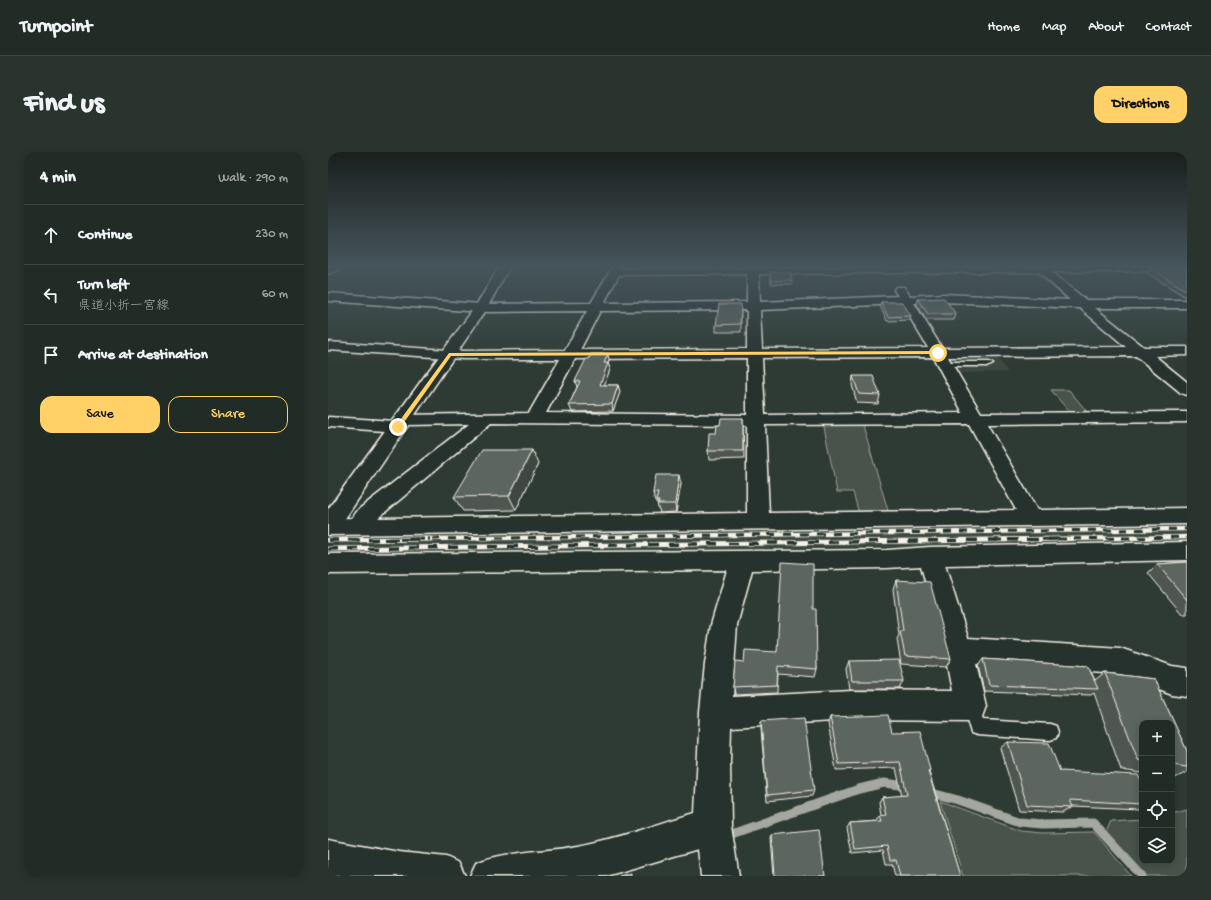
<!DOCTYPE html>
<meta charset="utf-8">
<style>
:root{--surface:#222c27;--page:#2a342f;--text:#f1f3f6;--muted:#a2a7a7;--line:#3f4844;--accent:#ffd166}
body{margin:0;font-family:"Gochi Hand","Klee One",sans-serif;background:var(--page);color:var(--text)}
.controls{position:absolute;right:12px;bottom:12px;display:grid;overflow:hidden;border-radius:8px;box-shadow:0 2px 10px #0003}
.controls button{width:36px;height:36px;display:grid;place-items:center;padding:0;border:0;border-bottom:1px solid var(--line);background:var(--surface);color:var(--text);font:20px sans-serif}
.stop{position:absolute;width:12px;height:12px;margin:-9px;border:3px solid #ffd166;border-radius:50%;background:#fff}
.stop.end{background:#ffd166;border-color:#fff;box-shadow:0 1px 4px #0008}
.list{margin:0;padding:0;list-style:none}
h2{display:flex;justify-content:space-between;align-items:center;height:52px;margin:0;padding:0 16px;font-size:17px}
h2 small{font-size:13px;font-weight:400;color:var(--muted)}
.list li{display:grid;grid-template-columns:26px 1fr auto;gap:12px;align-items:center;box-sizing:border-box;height:60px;padding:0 16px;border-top:1px solid var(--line)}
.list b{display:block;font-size:15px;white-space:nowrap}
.list p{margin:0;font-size:13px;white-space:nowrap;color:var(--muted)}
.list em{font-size:13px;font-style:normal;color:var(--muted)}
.actions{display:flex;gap:8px;padding:12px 16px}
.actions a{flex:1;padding:9px 0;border:1px solid var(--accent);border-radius:12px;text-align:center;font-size:14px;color:var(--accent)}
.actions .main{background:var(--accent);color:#111}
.icon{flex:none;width:22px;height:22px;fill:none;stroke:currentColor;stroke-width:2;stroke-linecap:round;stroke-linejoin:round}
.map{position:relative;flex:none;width:859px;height:724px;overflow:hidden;border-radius:12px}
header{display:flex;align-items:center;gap:24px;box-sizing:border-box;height:56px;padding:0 20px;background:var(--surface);border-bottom:1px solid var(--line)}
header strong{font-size:19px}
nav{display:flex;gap:22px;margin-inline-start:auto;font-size:14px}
.intro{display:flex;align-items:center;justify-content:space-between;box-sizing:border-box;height:96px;padding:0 24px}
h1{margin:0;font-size:28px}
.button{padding:10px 18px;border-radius:12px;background:var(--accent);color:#111;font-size:14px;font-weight:700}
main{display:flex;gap:24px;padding:0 24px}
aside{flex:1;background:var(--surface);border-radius:12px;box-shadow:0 2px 10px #0003}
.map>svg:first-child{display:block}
.built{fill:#3c4841}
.green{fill:#48524c;stroke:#9ea29a}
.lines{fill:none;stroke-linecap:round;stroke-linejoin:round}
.stream{stroke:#a4a8a0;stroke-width:9}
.lane-casing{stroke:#f4f1e8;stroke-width:3}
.street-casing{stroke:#f4f1e8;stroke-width:3}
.secondary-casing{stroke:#f4f1e8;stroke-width:3}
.lane{fill:#26332d;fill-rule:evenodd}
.street{fill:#26332d;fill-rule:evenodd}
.secondary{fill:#26332d;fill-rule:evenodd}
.rail-far1-casing{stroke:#f4f1e8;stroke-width:4.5}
.rail-casing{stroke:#f4f1e8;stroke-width:5}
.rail-far1{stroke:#26332d;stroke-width:3;stroke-dasharray:8;stroke-linecap:butt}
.rail{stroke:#26332d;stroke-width:3.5;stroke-dasharray:10;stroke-linecap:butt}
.wall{fill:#4f5751;stroke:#f4f1e8}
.shaded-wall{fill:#404742;stroke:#f4f1e8}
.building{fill:#5c655e;stroke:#f4f1e8}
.route{fill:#ffd166}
</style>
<header>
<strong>Turnpoint</strong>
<nav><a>Home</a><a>Map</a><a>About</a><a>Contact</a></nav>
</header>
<div class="intro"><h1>Find us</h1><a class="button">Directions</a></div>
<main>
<aside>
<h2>4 min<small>Walk · 290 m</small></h2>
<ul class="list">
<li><svg class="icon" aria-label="ahead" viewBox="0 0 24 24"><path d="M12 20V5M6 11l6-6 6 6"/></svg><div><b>Continue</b></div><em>230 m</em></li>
<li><svg class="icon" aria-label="left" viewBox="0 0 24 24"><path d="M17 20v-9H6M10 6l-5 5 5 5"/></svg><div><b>Turn left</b><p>県道小折一宮線</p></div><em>60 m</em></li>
<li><svg class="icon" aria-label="arrive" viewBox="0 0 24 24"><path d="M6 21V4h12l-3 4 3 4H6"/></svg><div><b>Arrive at destination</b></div></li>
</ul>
<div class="actions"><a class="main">Save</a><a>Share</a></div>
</aside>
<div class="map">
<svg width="859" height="724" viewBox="0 0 859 724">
<rect width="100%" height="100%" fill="#2e3b34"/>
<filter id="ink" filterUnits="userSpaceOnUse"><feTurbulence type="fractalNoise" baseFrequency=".025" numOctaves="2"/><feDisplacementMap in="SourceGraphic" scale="8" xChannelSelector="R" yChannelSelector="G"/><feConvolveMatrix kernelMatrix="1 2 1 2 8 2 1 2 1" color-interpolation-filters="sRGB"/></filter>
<g filter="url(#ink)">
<g class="built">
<path d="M667,203L680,220L626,221L617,206L620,204Z"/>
<path d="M859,369V391L5,402L20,379Z"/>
</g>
<g class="green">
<path d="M723,238H741L761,262H743Z"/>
<path d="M495,270H534L561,362H531L525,340H509Z"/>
<path d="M612,649L693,679L715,681L766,680L803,724H635Z"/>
<path d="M859,657V724H819L778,680L783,669L814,667V709H844V661Z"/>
</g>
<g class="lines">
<g class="stream">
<path d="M600,640L630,648L692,670L714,672L765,671L814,724"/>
<path d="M398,684L531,637L556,631L580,634"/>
</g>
<g class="lane-casing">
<g id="lane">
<path d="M614,210H661L665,212L661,214H617L613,212Z"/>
<path d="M643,546L648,549L655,568L722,572L728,574L730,580L728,586L722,588L649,583L643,581L635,554L638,549Z"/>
</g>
</g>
<g class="street-casing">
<g id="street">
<path d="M3,114H16L15,116L0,122V115Z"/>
<path d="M285,114H295L294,117L859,114V119L723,120L758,148H859V156H767L816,195H859V203L827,204L859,230V243L853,241L808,204L620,205L653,261L859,260V270L659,272L709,358L859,356V372L0,383V367L24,366L31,357L141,272L78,273L79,275L76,279L70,280L0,275V265L67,269L66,268L69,264L75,263L201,261L232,207H135L0,198V190L135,199L237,198L259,159L153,160L0,149V141L153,152L263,151ZM710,120L742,148L615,142L582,144L576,135H568L566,138L570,144L432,150L431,122ZM419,122V150L276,151L291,123ZM615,150L752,156L798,195L614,196L586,151ZM574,152L600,196L434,197L432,158ZM419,158V197L252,198L272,159ZM605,205L635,261L437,263L434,206ZM419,206V263L218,261L247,207ZM163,271L419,273V361L50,366ZM641,272L688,358L441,361L437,273Z"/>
<path d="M859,390V408L617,413L640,486L792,496L844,514L859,516V544L844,542L792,522L648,512L658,554L654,565L643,569L523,568L403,575L402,610L403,674L411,724H373L370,697L278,724H142L148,711C176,699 218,700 250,694C289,687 329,672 367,661L372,560L377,512L383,473L399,418L0,422V402L559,398L602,395ZM593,414L616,498L624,539L523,538L404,544L409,473L424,418L559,416Z"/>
<path d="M0,687L71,700L118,705L131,711L137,724H0Z"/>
</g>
</g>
<g class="secondary-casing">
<path id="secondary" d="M172,114H182L159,156L8,380L0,382V357L147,155Z"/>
</g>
<use href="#lane" class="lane"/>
<use href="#street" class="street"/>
<use href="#secondary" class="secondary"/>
<g class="rail-far1-casing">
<g id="rail-far1">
<path d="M24,388L859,377"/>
<path d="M666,388L859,385"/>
</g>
</g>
<g class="rail-casing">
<g id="rail">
<path d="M0,388L102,387"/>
<path d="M0,397L738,387"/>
</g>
</g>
<use href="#rail-far1" class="rail-far1"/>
<use href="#rail" class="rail"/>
</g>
<g class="wall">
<path d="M441,114H461L460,115H441Z"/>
<path d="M822,116H859V146L819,121Z"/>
<path d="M442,120L464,128V132H443Z"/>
<path d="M590,147L628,162L626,168H598L589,152Z"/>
<path d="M553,150L583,164L582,168L559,169L552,154Z"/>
<path d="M413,160V180H388V173Z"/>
<path d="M280,202L281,208L280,211L282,217L276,233H290L292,240L285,259L244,260L241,253L249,235L247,229L261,207Z"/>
<path d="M525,224L552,243L550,252L529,251L524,233Z"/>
<path d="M415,266L416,307L381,308L380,299L392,273Z"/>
<path d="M210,312L188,358L135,359L126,345Z"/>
<path d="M353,332L348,360L332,361L331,357H330L329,350H327L325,341Z"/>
<path d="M859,410V462H854L820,421L829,412Z"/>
<path d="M568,428L623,507L618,515L573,512L569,487L571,483L565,437Z"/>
<path d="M485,457L489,517L487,525L450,522L449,540L406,542L405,535L416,510L449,500Z"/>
<path d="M655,507L760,514L767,529L777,521L826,527L859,599V620L847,626L844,625V571H814V621L793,618L766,541L763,543L656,539L650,514Z"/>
<path d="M521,509L576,529L572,537H521L518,517Z"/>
<path d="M502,565L564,580L602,618L601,620L632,724H567L564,712H558L555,698L524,701L519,676L522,671L549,669V668L552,663H553L551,650L554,645L574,644L568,616L508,618L500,571Z"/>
<path d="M433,569L486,638L484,644L439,649L433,577Z"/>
<path d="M680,590L732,619L814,631V656L811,657L745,654L735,660L691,658L672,596Z"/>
<path d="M444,683L497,724H446L443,687Z"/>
</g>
<g class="shaded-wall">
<path d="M280,202L281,208L280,211L282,217L274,240L272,233L276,211Z"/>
<path d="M290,233L292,240L285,259L284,252Z"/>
<path d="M204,298L210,312L188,358L181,344Z"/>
<path d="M351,323L353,332L348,360L347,352Z"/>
</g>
<g class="building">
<path d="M822,116H859V139Z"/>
<path d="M442,120H462L464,128L443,129Z"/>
<path d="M616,146L628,162H600L590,147Z"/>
<path d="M553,150H574L583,164L560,165Z"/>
<path d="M391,152H413L412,172L388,173Z"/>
<path d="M263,202H280L276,211H280L272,233H290L284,252L241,253L252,229H247L258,207H261Z"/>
<path d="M525,224H545L552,243L531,242Z"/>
<path d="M393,266H415V299H380L381,281H388L389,273H392Z"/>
<path d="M154,298H204L181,344L126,345Z"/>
<path d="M328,323H351L347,352H330L331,349H328L330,341H325Z"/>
<path d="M454,410L485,412V457H488L489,517L450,514L449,533L405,535L407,509L416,510L417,498L449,500Z"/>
<path d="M859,410V448L829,412Z"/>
<path d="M568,428L602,430L623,507L577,504L572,479H575Z"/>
<path d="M655,507L760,514L770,537L661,533Z"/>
<path d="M571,508L576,529H524L521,509Z"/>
<path d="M777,521L826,527L859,599V615L844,613V571H814V609L810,608Z"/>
<path d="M560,563L564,580L592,579L602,618L600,619L632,724H572L568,708H562L559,694L527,697L522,671L554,669L552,663L558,662L554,645L579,643L572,610L511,612L502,565Z"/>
<path d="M476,566L486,638L439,643L433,569Z"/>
<path d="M680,590L721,591L732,619L810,623L814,631V652L742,648L745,655L699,653Z"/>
<path d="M491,678L497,724H447L444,683Z"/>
<path d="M303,721V724H291Z"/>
</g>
</g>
<linearGradient id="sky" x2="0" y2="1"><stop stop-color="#19201d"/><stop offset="0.53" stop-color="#46555c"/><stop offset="1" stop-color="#46555c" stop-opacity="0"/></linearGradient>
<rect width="859" height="215" fill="url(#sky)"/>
<path class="route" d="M610,199L611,202L123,204L72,276L67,275L121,201Z"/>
</svg>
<div class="controls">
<button>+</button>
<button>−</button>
<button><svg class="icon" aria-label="locate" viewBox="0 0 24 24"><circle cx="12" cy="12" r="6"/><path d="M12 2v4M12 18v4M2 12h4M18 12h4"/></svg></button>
<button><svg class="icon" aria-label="layers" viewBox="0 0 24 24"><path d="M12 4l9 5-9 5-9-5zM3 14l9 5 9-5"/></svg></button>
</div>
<div class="stop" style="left:610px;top:201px"></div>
<div class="stop end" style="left:70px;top:275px"></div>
</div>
</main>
